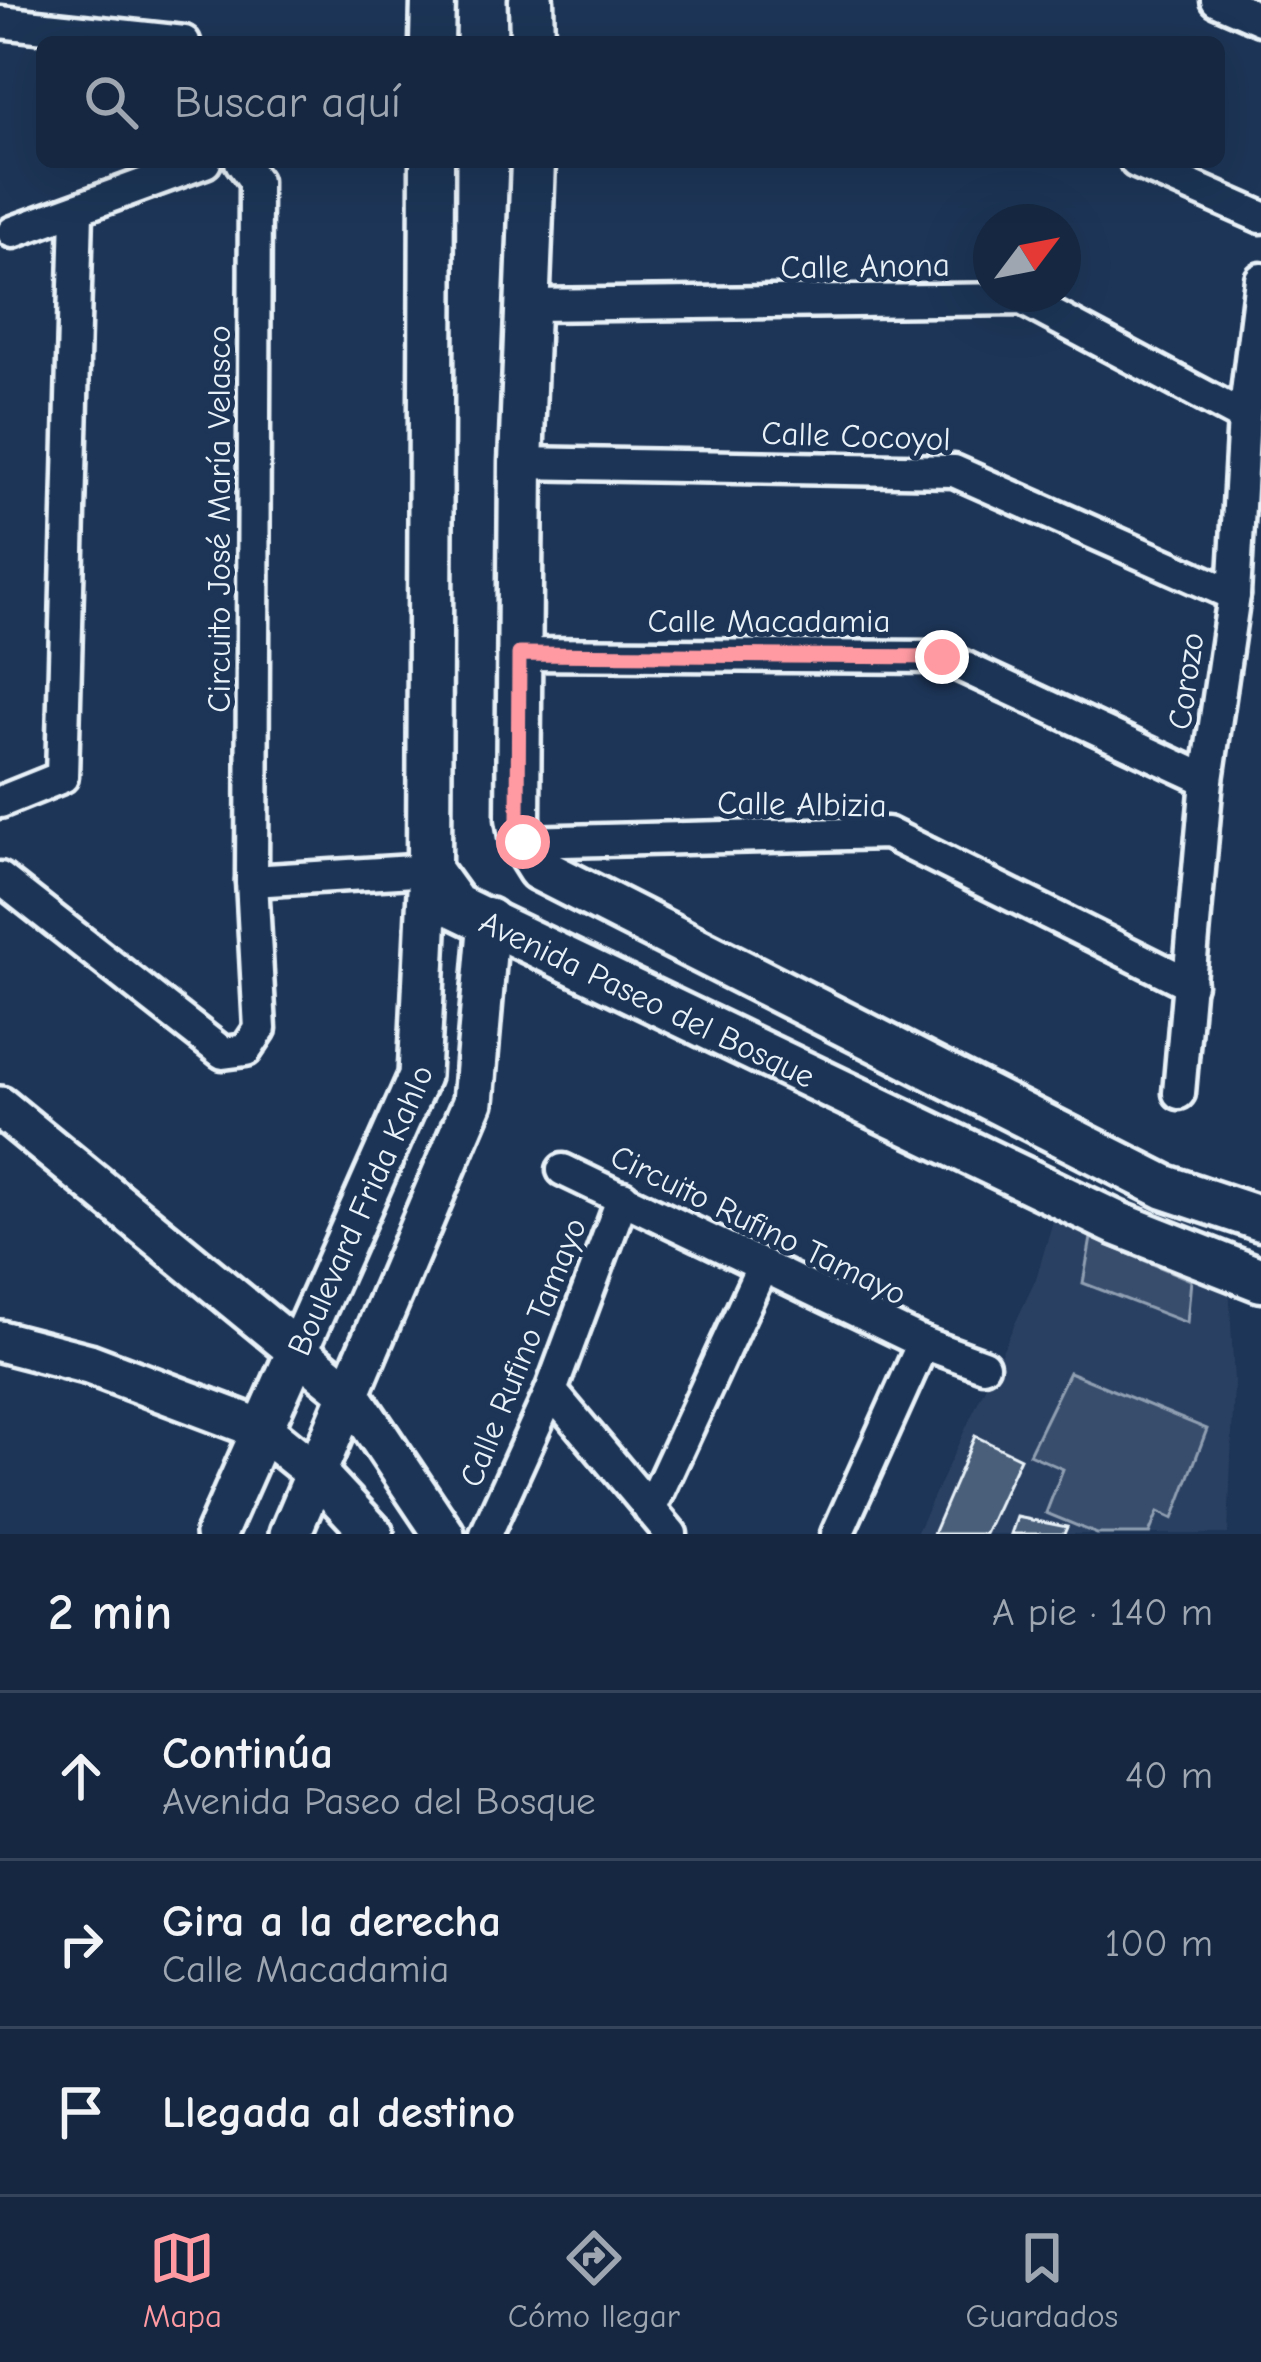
<!DOCTYPE html>
<html lang="es">
<meta charset="utf-8">
<style>
:root{--surface:#162841;--page:#23344c;--text:#f1f3f6;--muted:#9ea6b1;--line:#35445a;--accent:#ff9aa2}
body{margin:0;font-family:"Comic Neue",sans-serif;background:var(--page);color:var(--text)}
.compass{position:absolute;left:973px;top:204px;width:108px;height:108px;border-radius:50%;background:var(--surface);box-shadow:0 12px 48px #0002;rotate:58deg}
.stop{position:absolute;width:36px;height:36px;margin:-27px;border:9px solid #ff9aa2;border-radius:50%;background:#fff}
.stop.end{background:#ff9aa2;border-color:#fff;box-shadow:0 3px 12px #0008}
.list{margin:0;padding:0;list-style:none}
h2{display:flex;justify-content:space-between;align-items:center;height:156px;margin:0;padding:0 48px;font-size:51px}
h2 small{font-size:39px;font-weight:400;color:var(--muted)}
.list li{display:grid;grid-template-columns:78px 1fr auto;gap:36px;align-items:center;box-sizing:border-box;height:168px;padding:0 48px;border-top:3px solid var(--line)}
.list b{display:block;font-size:45px;white-space:nowrap}
.list p{margin:0;font-size:39px;white-space:nowrap;color:var(--muted)}
.list em{font-size:39px;font-style:normal;color:var(--muted)}
.icon{flex:none;width:66px;height:66px;fill:none;stroke:currentColor;stroke-width:2;stroke-linecap:round;stroke-linejoin:round}
.map{position:relative;flex:none;width:1261px;height:1534px;overflow:hidden}
.search{position:absolute;background:var(--surface);box-shadow:0 12px 48px #0002;left:36px;right:36px;top:36px;height:132px;display:flex;align-items:center;gap:30px;box-sizing:border-box;padding:0 42px;border-radius:18px;color:var(--muted);font-size:45px}
.sheet{height:660px;background:var(--surface)}
nav{display:flex;justify-content:space-around;align-items:center;box-sizing:border-box;height:168px;border-top:3px solid var(--line);background:var(--surface);font-size:33px;color:var(--muted)}
nav a{display:grid;justify-items:center;gap:6px}
nav .on{color:var(--accent)}
.map>svg:first-child{display:block}
.built{fill:#2a4162}
.green{fill:#374d6c;stroke:#909fb2;stroke-width:3}
.building{fill:#495e7a;stroke:#e8f1f8;stroke-width:3}
.lines{fill:none;stroke-linecap:round;stroke-linejoin:round}
.minor-casing{stroke:#e8f1f8;stroke-width:39}
.tertiary-casing{stroke:#e8f1f8;stroke-width:48}
.secondary-casing{stroke:#e8f1f8;stroke-width:51}
.minor{stroke:#1d3557;stroke-width:30}
.tertiary{stroke:#1d3557;stroke-width:39}
.secondary{stroke:#1d3557;stroke-width:42}
.route{stroke:#ff9aa2;stroke-width:15}
.labels{text-anchor:middle;stroke-width:10;stroke-linejoin:round;paint-order:stroke}
.street-label{font-size:33px;fill:#e8f1f8;stroke:#1d3557}
</style>
<div class="map">
<svg width="1261" height="1534" viewBox="0 0 1261 1534">
<rect width="100%" height="100%" fill="#1d3557"/>
<filter id="ink" filterUnits="userSpaceOnUse"><feTurbulence type="fractalNoise" baseFrequency=".00833" numOctaves="2"/><feDisplacementMap in="SourceGraphic" scale="24" xChannelSelector="R" yChannelSelector="G"/><feConvolveMatrix kernelMatrix="1 2 1 2 8 2 1 2 1" color-interpolation-filters="sRGB"/></filter>
<g filter="url(#ink)">
<path class="built" d="M1057,1207L1229,1282L1234,1383L1228,1534H916L1036,1279Z"/>
<g class="green">
<path d="M1091,1238L1191,1280L1187,1323L1083,1283Z"/>
<path d="M1069,1372L1207,1429L1173,1519L1158,1512L1149,1534H1097L1046,1513L1063,1469L1029,1454Z"/>
</g>
<g class="building">
<path d="M975,1436L1020,1458L985,1534H933Z"/>
<path d="M1017,1517L1067,1527L1064,1534H1011Z"/>
</g>
<g class="lines">
<g class="minor-casing">
<g id="minor">
<path d="M1217,0L1261,19"/>
<path d="M0,22L184,42"/>
<path d="M1136,162L1261,217"/>
<path d="M13,232L205,162"/>
<path d="M530,305L1022,299L1244,417"/>
<path d="M521,463L954,471L1234,595"/>
<path d="M519,654L942,657L1207,780"/>
<path d="M0,802L62,777L77,211"/>
<path d="M522,842L887,833L1190,984"/>
<path d="M0,878L223,1053L246,1050L260,1029L252,881L255,181L241,162"/>
<path d="M252,881L429,870"/>
<path d="M1179,1093L1207,780L1234,595L1244,417L1261,279"/>
<path d="M563,1170L923,1343L983,1365"/>
<path d="M551,1391L671,1534"/>
<path d="M650,1510L763,1265"/>
<path d="M486,1534L551,1391L623,1197"/>
<path d="M837,1534L923,1343"/>
</g>
</g>
<g class="tertiary-casing">
<g id="tertiary">
<path d="M0,1107L350,1394L444,1534"/>
<path d="M0,1341L89,1364L261,1429L317,1474L373,1534"/>
<path id="s1" d="M216,1534L419,1076L429,870"/>
<path d="M290,1534L473,1102L489,919"/>
</g>
</g>
<g class="secondary-casing">
<g id="secondary">
<path d="M531,0L532,42"/>
<path d="M432,42L433,0"/>
<path id="s2" d="M432,162L429,870L455,906L1116,1223L1261,1280"/>
<path d="M533,162L521,463L518,818L522,842L539,869L1165,1187L1261,1219"/>
</g>
</g>
<use href="#minor" class="minor"/>
<use href="#tertiary" class="tertiary"/>
<use href="#secondary" class="secondary"/>
</g>
</g>
<g class="lines" filter="url(#ink)">
<path class="route" d="M523,842L518,818L519,654L942,657"/>
</g>
<g class="labels">
<g class="street-label">
<text transform="translate(865 265) rotate(-1)" y="12">Calle Anona</text>
<text transform="translate(856 435) rotate(2)" y="12">Calle Cocoyol</text>
<text transform="translate(218 519) rotate(-90)" y="12">Circuito José María Velasco</text>
<text x="769" y="632">Calle Macadamia</text>
<text transform="translate(1185 681) rotate(-82)" y="12">Corozo</text>
<text transform="translate(802 803) rotate(1)" y="12">Calle Albizia</text>
<text dy="12" stroke="none"><textPath href="#s2" startOffset="966">Avenida Paseo del Bosque</textPath></text>
<text dy="12" stroke="none"><textPath href="#s1" startOffset="354">Boulevard Frida Kahlo</textPath></text>
<text transform="translate(759 1224) rotate(26)" y="12">Circuito Rufino Tamayo</text>
<text transform="translate(522 1352) rotate(-68)" y="12">Calle Rufino Tamayo</text>
</g>
</g>
</svg>
<svg class="compass" viewBox="-18 -18 36 36"><path d="M0-13l5 13h-10z" fill="#e53935"/><path d="M0 13l5-13h-10z" fill="#9ea6b1"/></svg>
<div class="stop" style="left:523px;top:842px"></div>
<div class="stop end" style="left:942px;top:657px"></div>
<div class="search"><svg class="icon" aria-label="search" viewBox="0 0 24 24"><circle cx="10" cy="10" r="6"/><path d="M15 15l6 6"/></svg>Buscar aquí</div>
</div>
<section class="sheet">
<h2>2 min<small>A pie · 140 m</small></h2>
<ul class="list">
<li><svg class="icon" aria-label="ahead" viewBox="0 0 24 24"><path d="M12 20V5M6 11l6-6 6 6"/></svg><div><b>Continúa</b><p>Avenida Paseo del Bosque</p></div><em>40 m</em></li>
<li><svg class="icon" aria-label="right" viewBox="0 0 24 24"><path d="M7 20v-9h11M14 6l5 5-5 5"/></svg><div><b>Gira a la derecha</b><p>Calle Macadamia</p></div><em>100 m</em></li>
<li><svg class="icon" aria-label="arrive" viewBox="0 0 24 24"><path d="M6 21V4h12l-3 4 3 4H6"/></svg><div><b>Llegada al destino</b></div></li>
</ul>
</section>
<nav>
<a class="on"><svg class="icon" aria-label="map" viewBox="0 0 24 24"><path d="M3 6l6-2 6 2 6-2v14l-6 2-6-2-6 2zM9 4v14M15 6v14"/></svg>Mapa</a>
<a><svg class="icon" aria-label="directions" viewBox="0 0 24 24"><path d="M12 3l9 9-9 9-9-9zM9 14v-3h6M13 9l2 2-2 2"/></svg>Cómo llegar</a>
<a><svg class="icon" aria-label="saved" viewBox="0 0 24 24"><path d="M7 4h10v16l-5-4-5 4z"/></svg>Guardados</a>
</nav>
